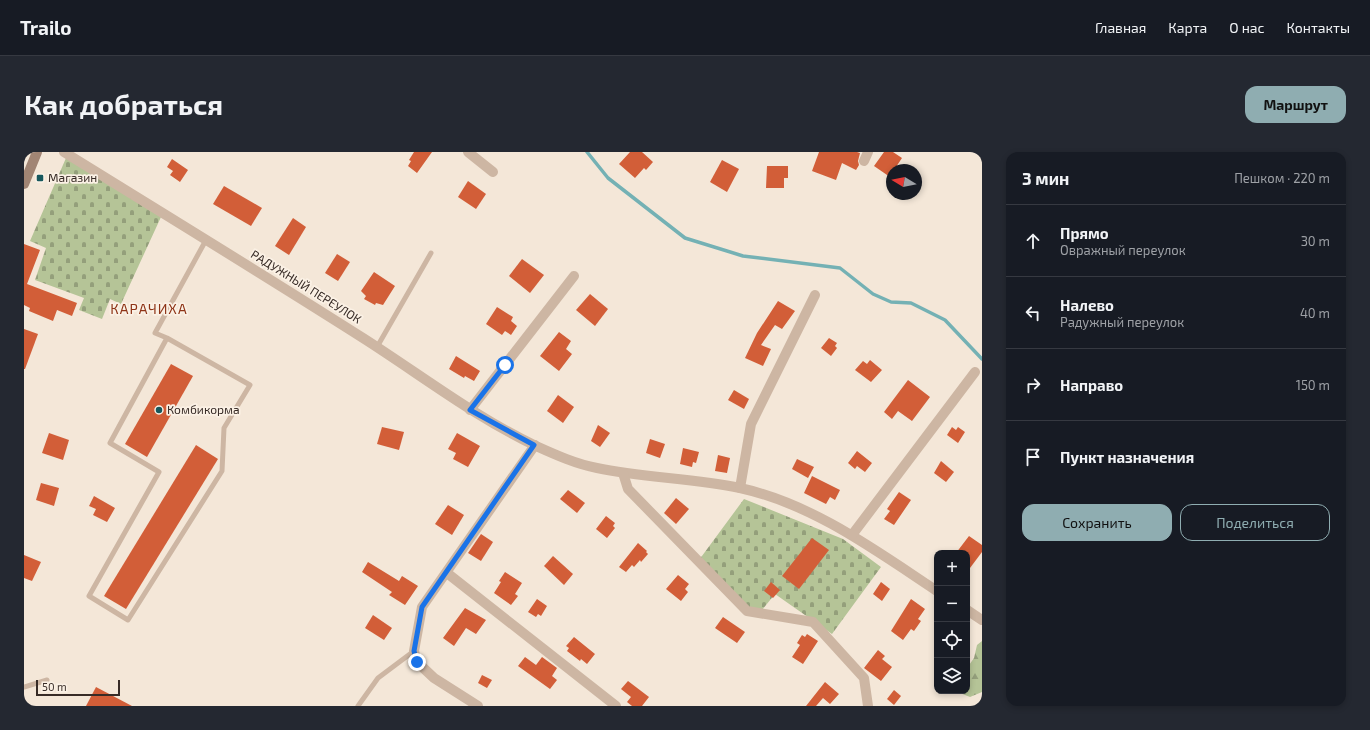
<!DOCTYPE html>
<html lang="ru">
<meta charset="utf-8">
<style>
:root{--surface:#171b24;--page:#242831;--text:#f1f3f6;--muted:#9ea1a6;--line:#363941;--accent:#8fadb1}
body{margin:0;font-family:"Exo 2",sans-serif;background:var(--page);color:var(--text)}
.controls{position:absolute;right:12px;bottom:12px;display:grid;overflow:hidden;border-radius:8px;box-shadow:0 2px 6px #0003}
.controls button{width:36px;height:36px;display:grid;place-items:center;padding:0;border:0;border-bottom:1px solid var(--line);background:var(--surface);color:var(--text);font:20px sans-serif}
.compass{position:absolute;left:862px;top:12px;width:36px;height:36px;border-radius:50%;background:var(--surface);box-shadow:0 2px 6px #0003;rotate:280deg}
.scale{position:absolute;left:12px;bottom:10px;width:84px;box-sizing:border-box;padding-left:4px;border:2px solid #372b26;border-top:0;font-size:11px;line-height:14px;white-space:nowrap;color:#372b26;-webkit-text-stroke:3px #fbf1e5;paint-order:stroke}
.stop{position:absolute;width:12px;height:12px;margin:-9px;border:3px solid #1a73e8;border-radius:50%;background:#fff}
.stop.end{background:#1a73e8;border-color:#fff;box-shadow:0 1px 4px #0008}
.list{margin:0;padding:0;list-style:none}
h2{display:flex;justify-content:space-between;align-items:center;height:52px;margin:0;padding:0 16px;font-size:17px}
h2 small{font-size:13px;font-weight:400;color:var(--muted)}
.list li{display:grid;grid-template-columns:26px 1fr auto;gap:12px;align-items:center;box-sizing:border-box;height:72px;padding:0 16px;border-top:1px solid var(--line)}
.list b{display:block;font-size:15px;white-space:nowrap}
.list p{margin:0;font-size:13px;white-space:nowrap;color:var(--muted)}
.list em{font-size:13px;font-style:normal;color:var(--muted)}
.actions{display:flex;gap:8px;padding:12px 16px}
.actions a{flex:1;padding:9px 0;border:1px solid var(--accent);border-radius:12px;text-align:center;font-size:14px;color:var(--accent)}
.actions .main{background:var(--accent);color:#111}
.icon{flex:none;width:22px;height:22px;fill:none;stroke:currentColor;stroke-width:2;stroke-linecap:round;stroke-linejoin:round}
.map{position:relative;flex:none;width:958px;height:554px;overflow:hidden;border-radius:12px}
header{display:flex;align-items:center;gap:24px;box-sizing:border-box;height:56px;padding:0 20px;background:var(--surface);border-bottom:1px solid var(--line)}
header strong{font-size:19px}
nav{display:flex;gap:22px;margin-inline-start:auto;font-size:14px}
.intro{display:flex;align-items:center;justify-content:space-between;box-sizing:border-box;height:96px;padding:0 24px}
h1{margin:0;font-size:28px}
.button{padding:10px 18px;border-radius:12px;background:var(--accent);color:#111;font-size:14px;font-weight:700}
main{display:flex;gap:24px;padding:0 24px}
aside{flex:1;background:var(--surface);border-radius:12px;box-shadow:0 2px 6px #0003}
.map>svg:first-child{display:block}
.forest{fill:url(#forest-firs)}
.cemetery{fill:url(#cemetery-stones)}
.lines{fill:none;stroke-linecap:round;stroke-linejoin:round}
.stream{stroke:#74b1b4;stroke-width:3.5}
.building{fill:#d25e38}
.service{stroke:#cdb6a3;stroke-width:5}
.minor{stroke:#cdb6a3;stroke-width:10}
.secondary{stroke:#a18574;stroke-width:10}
.route{stroke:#1a73e8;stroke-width:5}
.poi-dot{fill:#17585d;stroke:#fbf1e5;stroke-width:1.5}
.labels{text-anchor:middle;stroke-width:3.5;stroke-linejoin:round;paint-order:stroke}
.poi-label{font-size:12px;fill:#372b26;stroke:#fbf1e5;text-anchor:start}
.street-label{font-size:12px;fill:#372b26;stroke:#fbf1e5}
.quarter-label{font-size:14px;letter-spacing:1px;fill:#8e3417;stroke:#fbf1e5}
</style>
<header>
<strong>Trailo</strong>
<nav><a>Главная</a><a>Карта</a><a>О нас</a><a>Контакты</a></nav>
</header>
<div class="intro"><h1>Как добраться</h1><a class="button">Маршрут</a></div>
<main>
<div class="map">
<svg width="958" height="554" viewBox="0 0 958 554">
<defs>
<pattern id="forest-firs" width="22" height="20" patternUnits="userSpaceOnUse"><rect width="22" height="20" fill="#b5c497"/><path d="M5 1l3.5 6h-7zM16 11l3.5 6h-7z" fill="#949f7b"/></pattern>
<pattern id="cemetery-stones" width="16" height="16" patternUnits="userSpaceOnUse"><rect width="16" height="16" fill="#b5c497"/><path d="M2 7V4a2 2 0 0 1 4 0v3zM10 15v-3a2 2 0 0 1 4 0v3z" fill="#949f7b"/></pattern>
</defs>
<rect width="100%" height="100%" fill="#f4e7d8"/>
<path class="forest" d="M958,489V540L946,545L936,541V539H943V516L950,506L953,493Z"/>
<g class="cemetery">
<path d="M42,6L137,65L97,152L86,147L78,167L55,158L60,146L11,128L22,96L6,89Z"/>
<path d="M720,347L819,387L857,415L808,482L751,442L738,458L716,454L675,408Z"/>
</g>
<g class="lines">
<path class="stream" d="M563,0L584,26L661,86L719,104L816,116L849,142L867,150L887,151L921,168L958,207"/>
</g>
<g class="building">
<path d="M390,0H408L393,21L384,14L387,9L385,8Z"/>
<path d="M606,0H618L629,10L622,18L620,16L611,26L595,12Z"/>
<path d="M795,0H833L836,1L834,9L835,13L832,18L818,11L812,28L788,19Z"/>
<path d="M860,0H869L878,6L870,18H868L866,25L850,14Z"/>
<path d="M148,7L164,18L156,30L146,23L149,19L143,15Z"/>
<path d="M698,8L715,17L703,40L686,30Z"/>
<path d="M743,14H764V26H760V36H742Z"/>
<path d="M444,29L462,42L452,57L434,45Z"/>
<path d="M200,34L238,56L227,74L189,52Z"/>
<path d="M269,66L282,75L265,103L251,94Z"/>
<path d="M0,92L16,98L3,132L53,151L48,164L33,158L29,169L5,159L6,156L0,153Z"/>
<path d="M313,102L326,110L314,129L301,121Z"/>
<path d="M498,107L520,123L506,141L485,124Z"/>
<path d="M350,120L371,134L359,153L352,151L351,153L340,147L342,144L337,139Z"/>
<path d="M566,142L584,157L571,174L552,158Z"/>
<path d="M754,149L771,159L758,177L751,173L737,193L747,197L739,214L721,206L733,181Z"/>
<path d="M473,155L489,165L487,169L493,174L487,183L481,179L478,183L462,172Z"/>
<path d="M0,177L14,182L1,217H0Z"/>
<path d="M535,180L547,189L542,197L548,202L535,219L516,204Z"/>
<path d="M805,186L813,191L811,194L813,196L807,204L797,196Z"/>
<path d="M432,204L456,219L450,229L441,224L440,226L425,217Z"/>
<path d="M846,208L858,218L847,230L831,218L839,209L843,212Z"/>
<path d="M147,212L169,224L123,305L101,292Z"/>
<path d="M884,228L906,245L888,269L874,259L868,267L860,260Z"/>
<path d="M710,238L725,247L720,257L704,248Z"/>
<path d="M534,243L550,255L539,271L523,259Z"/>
<path d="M574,273L586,281L576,295L567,289Z"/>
<path d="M358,275L380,280L375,298L353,292Z"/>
<path d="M928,275L932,278L934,275L941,280L934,291L923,283Z"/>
<path d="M25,281L45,288L39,308L18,301Z"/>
<path d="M433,281L456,294L444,315L429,307L432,301L424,297Z"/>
<path d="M626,287L641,292L636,306L622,301Z"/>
<path d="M172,293L194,307L102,457L80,444Z"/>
<path d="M659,296L675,300L672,311L669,310L668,315L656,312Z"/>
<path d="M833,299L848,311L841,320L833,314L831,317L824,311Z"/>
<path d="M694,303L706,306L703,321L691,319Z"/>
<path d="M773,307L790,315L784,326L768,317Z"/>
<path d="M917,309L930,320L922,330L910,321Z"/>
<path d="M788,324L816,338L811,348L806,345L802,352L780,341Z"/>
<path d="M17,331L35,336L30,354L12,348Z"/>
<path d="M544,338L561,351L553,361L536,347Z"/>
<path d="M875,340L887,348L870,373L860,367L866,359L863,357Z"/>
<path d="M70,344L91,356L83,370L69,363L72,357L65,354Z"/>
<path d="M652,346L665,357L652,372L640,361Z"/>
<path d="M424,353L440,363L428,383L411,372Z"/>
<path d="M582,364L591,371L589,374L591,376L583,386L572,377Z"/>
<path d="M457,382L469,390L457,409L444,401Z"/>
<path d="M945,384L958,393V400L943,420V401H932Z"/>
<path d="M788,386L805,398L775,437L758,424Z"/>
<path d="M614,391L623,399L622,400L624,402L617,410L616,408L610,415L608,413L602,420L595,415Z"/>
<path d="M0,403L17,410L8,429L0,426Z"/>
<path d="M529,404L549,422L540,433L520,414Z"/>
<path d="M344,410L375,429L378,424L394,434L381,453L365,443L368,440L338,420Z"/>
<path d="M481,420L498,431L491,442L494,444L487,453L470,441L477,430L475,429Z"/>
<path d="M654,423L665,432L661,437L664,440L657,449L642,437Z"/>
<path d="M747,430L756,438L749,446L740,439Z"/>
<path d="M857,430L866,437L858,449L849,442Z"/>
<path d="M513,447L523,454L517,464L514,462L512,465L504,460Z"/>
<path d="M887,447L901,457L894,467L897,469L890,479L887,477L879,488L867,479Z"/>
<path d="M441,456L462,468L452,482L442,476L430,494L419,486Z"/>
<path d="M349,463L368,476L360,488L341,476Z"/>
<path d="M699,465L721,480L713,491L691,476Z"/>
<path d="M783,482L794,489L779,512L768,505L776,493L773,491L778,483L781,485Z"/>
<path d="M550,485L571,502L563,512L557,507L556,509L543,499L545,496L542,494Z"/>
<path d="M854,498L861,504L858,507L868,515L857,529L840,516Z"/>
<path d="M501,505L512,513L518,505L533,516L528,524L533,528L526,537L494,514Z"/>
<path d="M458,523L468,528L463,536L454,531Z"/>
<path d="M604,529L625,545L618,554H608L603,550L607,545L597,537Z"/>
<path d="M801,530L815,542L806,552L799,546L792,554H782Z"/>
<path d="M72,535L108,554H62Z"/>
<path d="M870,538L877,544L870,553L863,547Z"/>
</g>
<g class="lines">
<g class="service">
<path d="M143,186L226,233L200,276L198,319L104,468L65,444L135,320L86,291L143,186L131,181L182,88"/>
<path d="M353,195L407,101"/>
<path d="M0,535L23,528"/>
<path d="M334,554L354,526L390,499"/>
</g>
<g class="minor">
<path d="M40,0C140,62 240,123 339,186C397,223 451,265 512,294C532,303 552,312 573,316C620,326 669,326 716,336C789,352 851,398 913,439"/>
<path d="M444,0L469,20"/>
<path d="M840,9L844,0"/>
<path d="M446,258L550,124"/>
<path d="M599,321L604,337L723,459L789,470L840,526L844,554"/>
<path d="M716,336L727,272L791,143"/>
<path d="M828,383L951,220"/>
<path d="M423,421L592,554"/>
<path d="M943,458L958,468"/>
<path d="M454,554L410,526L393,510L390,499L398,455L511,293"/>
</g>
<path class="secondary" d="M0,32L13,0"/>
</g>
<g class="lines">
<path class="route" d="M393,510L390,499L398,455L510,293L446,258L481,213"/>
</g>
<g class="poi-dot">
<rect x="12" y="22" width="8" height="8" rx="2"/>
<circle cx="135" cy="258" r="4"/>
</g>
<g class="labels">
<g class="poi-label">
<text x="24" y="30">Магазин</text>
<text x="143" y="262">Комбикорма</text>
</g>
<g class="street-label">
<text transform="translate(282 135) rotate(32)" y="4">РАДУЖНЫЙ ПЕРЕУЛОК</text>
</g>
<g class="quarter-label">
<text x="125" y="162">КАРАЧИХА</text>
</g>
</g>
</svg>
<div class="controls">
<button>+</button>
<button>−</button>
<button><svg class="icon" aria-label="locate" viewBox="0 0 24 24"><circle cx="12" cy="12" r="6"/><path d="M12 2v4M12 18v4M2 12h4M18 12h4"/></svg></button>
<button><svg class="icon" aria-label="layers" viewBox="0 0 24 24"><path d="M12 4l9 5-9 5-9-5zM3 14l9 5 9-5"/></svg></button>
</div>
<svg class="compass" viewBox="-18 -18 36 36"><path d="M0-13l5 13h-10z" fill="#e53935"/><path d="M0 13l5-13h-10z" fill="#9ea1a6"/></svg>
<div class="scale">50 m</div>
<div class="stop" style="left:481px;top:213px"></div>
<div class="stop end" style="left:393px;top:510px"></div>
</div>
<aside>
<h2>3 мин<small>Пешком · 220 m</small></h2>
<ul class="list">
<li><svg class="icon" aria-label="ahead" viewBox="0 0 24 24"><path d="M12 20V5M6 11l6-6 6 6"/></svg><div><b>Прямо</b><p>Овражный переулок</p></div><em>30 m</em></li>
<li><svg class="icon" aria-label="left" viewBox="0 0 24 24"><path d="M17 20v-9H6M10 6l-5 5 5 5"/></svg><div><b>Налево</b><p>Радужный переулок</p></div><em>40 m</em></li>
<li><svg class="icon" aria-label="right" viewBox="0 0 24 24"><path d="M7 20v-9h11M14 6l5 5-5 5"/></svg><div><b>Направо</b></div><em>150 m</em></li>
<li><svg class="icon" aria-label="arrive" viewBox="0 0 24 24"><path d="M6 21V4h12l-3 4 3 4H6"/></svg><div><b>Пункт назначения</b></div></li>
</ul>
<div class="actions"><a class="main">Сохранить</a><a>Поделиться</a></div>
</aside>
</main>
